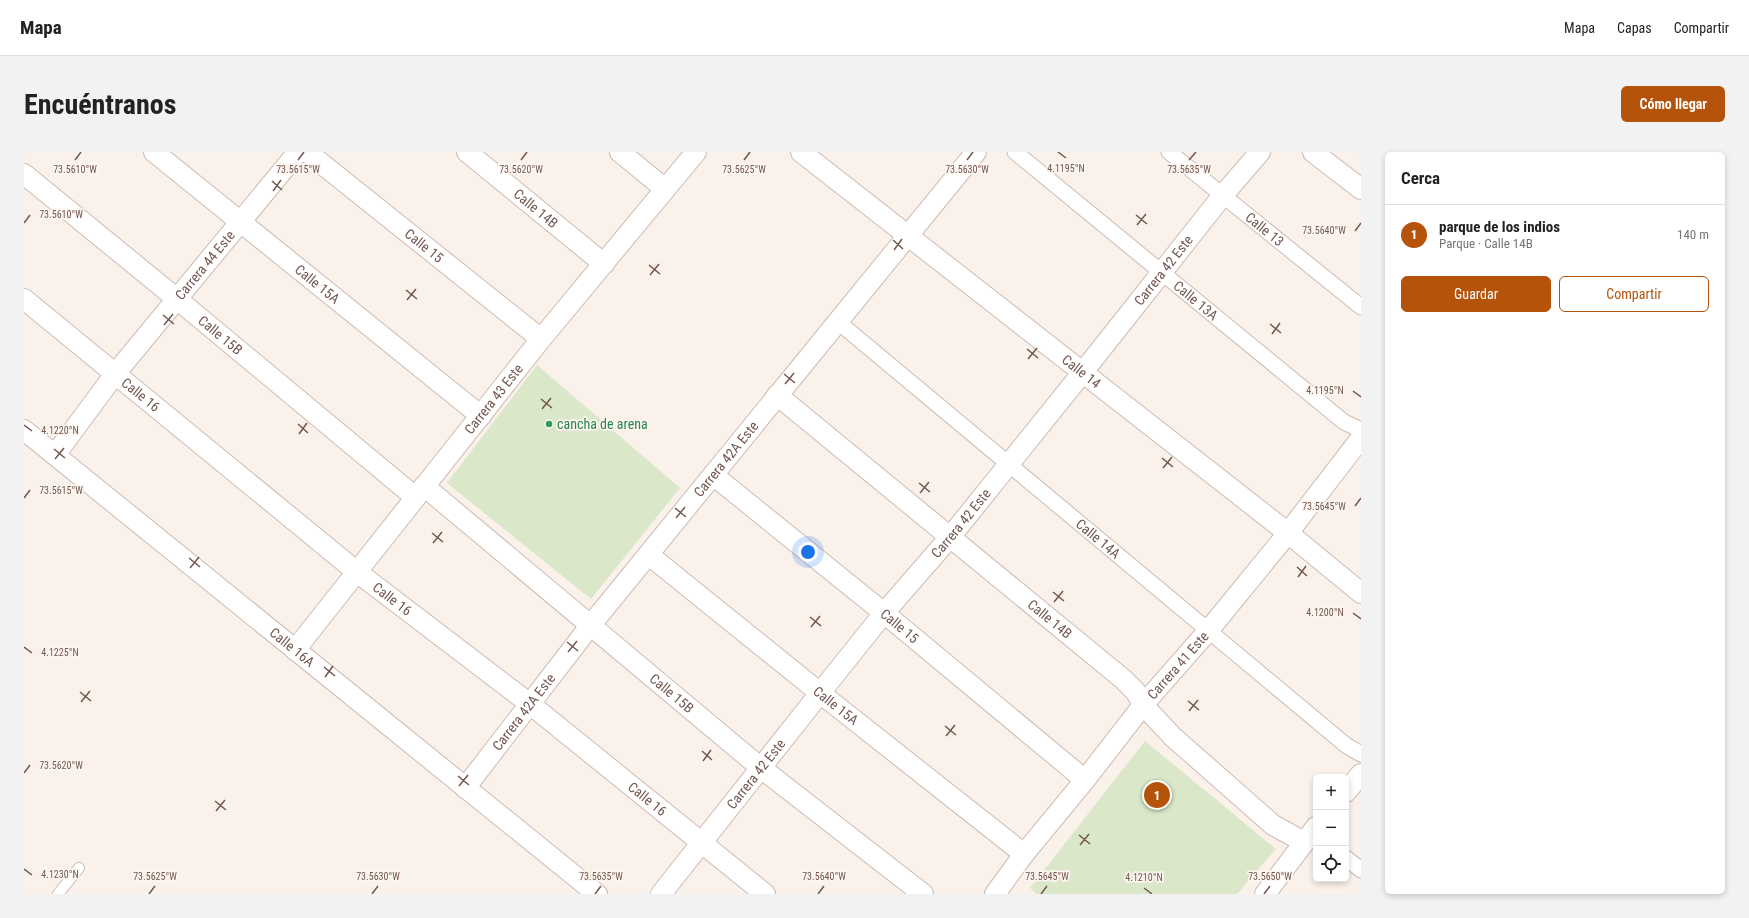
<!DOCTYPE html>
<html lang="es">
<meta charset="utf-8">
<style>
:root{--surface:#fff;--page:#f2f2f2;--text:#222;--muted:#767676;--line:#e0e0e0;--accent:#b45309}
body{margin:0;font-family:"Roboto Condensed",sans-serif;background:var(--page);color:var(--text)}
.controls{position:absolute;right:12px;bottom:12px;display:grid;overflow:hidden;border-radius:6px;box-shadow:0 2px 6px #0003}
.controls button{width:36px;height:36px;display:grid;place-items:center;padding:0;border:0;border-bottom:1px solid var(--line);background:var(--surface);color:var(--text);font:20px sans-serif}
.you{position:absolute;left:784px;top:400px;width:14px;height:14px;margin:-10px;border:3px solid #fff;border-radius:50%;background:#1a73e8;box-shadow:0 0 0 6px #1a73e833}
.badge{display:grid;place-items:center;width:26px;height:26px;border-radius:50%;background:var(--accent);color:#fff;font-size:13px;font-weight:700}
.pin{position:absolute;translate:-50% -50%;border:2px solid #fff;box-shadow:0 1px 4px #0006}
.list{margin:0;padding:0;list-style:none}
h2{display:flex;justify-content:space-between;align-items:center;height:52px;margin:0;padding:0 16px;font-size:17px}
h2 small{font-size:13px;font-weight:400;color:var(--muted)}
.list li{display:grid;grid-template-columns:26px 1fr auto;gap:12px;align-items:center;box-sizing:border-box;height:60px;padding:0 16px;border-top:1px solid var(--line)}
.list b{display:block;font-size:15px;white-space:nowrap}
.list p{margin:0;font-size:13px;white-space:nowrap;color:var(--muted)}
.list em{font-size:13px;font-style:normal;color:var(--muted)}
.actions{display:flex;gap:8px;padding:12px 16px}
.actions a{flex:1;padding:9px 0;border:1px solid var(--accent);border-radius:6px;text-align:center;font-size:14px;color:var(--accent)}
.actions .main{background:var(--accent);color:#fff}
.icon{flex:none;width:22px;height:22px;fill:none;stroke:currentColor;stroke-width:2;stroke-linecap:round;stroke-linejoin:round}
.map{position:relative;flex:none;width:1337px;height:742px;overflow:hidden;border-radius:6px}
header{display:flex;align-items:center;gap:24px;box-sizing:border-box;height:56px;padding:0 20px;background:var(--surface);border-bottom:1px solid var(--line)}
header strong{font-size:19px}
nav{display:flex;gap:22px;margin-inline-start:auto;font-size:14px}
.intro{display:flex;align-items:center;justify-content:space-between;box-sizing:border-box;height:96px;padding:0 24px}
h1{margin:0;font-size:28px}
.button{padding:10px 18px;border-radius:6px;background:var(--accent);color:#fff;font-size:14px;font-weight:700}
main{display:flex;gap:24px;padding:0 24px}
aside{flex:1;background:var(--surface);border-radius:6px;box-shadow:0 2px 6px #0003}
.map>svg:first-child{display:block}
.green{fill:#dae7c9}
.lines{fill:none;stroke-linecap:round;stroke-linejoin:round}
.service-casing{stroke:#cebbb3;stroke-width:12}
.pedestrian-casing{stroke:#cebbb3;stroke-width:17}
.minor-casing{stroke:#cebbb3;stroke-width:22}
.service{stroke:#fff;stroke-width:10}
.pedestrian{stroke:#fff;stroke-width:15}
.minor{stroke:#fff;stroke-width:20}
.ticks{fill:none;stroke:#725750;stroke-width:1.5}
.leisure-dot{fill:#2e9e5b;stroke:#fdf6f0;stroke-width:1.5}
.labels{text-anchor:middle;stroke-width:3.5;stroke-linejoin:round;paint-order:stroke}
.street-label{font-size:14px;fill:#725750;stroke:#fdf6f0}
.leisure-label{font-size:14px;fill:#27864d;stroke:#fdf6f0;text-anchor:start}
.ticks-label{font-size:10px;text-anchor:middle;fill:#725750;stroke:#fdf6f0;stroke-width:3.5;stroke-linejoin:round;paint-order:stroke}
</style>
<header>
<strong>Mapa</strong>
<nav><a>Mapa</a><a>Capas</a><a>Compartir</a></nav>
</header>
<div class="intro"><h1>Encuéntranos</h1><a class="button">Cómo llegar</a></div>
<main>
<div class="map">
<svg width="1337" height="742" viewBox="0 0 1337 742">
<rect width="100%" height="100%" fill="#faf1ea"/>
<g class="green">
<path d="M513,213L656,336L567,447L423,331Z"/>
<path d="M1121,589L1252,697L1213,742H1013L1006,736Z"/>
</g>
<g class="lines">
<g class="service-casing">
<path id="service" d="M34,742L55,716"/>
</g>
<g class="pedestrian-casing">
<g id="pedestrian">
<path id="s1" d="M991,0L1320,270L1337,278"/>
<path id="s2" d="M1145,0L1337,155"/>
<path id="s3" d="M813,169C984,310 1152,453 1323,594L1337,602"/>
<path d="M1322,706L1337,718"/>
</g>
</g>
<g class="minor-casing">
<g id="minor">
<path id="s4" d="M130,0L457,264"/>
<path id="s5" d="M283,0L517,187"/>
<path id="s6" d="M443,0L580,112"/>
<path d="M596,0L641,37"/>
<path id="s7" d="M777,0L1264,381L1337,441"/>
<path d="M1289,0L1337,37"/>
<path id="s8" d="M0,22L153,147L391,345"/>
<path id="s9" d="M0,147L333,420L506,552L741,742"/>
<path id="s10" d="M753,243L1099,527L1112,540L1119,553L1149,585L1249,673L1280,690"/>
<path id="s11" d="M0,278L573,742"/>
<path id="s12" d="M31,303L91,222L274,0"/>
<path id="s13" d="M689,323L860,461L1061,628"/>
<path id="s14" d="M400,334L737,616L899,742"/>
<path id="s15" d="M625,403L796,541L1000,702"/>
<path id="s16" d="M271,498L517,187L672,0"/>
<path id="s17" d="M441,636L566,474L952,0"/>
<path d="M1322,640L1337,622"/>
<path id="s18" d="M637,742L796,541L860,461L927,384L1059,220L1199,43L1236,0"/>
<path id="s19" d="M971,742L1000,702L1061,628L1119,553L1184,479L1264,381L1337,286"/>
<path d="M1241,742L1292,675"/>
</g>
</g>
<use href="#service" class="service"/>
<use href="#pedestrian" class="pedestrian"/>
<use href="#minor" class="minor"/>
</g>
<path class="ticks" d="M1034,0L1042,6M51,8L57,0M274,8L280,0M497,8L503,0M720,8L726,0M943,8L949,0M1165,8L1172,0M248,29L258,38M249,39L257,28M1112,63L1123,72M0,71L6,63M1113,73L1122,62M1331,79L1337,71M869,88L879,97M870,98L878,87M625,113L636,122M626,123L635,112M382,138L393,147M383,148L392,137M139,163L150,172M1246,172L1257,181M140,173L149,162M1248,182L1256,171M1003,197L1014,206M1004,207L1013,196M760,222L771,231M761,232L770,221M1329,239L1337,245M517,247L528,256M518,257L527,246M274,272L284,281M0,273L8,279M275,282L283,271M30,297L41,306M1138,306L1149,315M31,307L40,296M1139,316L1148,305M895,331L906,340M896,341L905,330M0,346L6,338M1331,354L1337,346M651,356L662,365M652,366L661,355M408,381L419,390M409,391L418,380M165,406L176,415M1273,415L1283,424M166,416L175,405M1274,425L1282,414M1029,440L1040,449M1030,450L1039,439M1329,461L1337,467M786,465L797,474M787,475L796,464M543,490L554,499M0,495L8,501M544,500L553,489M300,515L311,524M301,525L309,514M56,540L67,549M1164,549L1175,558M57,550L66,539M1165,559L1174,548M921,574L932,583M922,584L931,573M678,599L688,608M679,609L687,598M0,621L6,613M434,624L445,633M435,634L444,623M191,649L202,658M192,659L201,648M1055,683L1066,692M1056,693L1065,682M0,717L8,723M1120,736L1128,742M125,742L131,734M348,742L354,734M571,742L577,734M794,742L800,734M1017,742L1023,734M1240,742L1246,734"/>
<circle class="leisure-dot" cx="525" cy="272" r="4"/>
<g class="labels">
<g class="street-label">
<text dy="5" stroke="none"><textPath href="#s6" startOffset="89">Calle 14B</textPath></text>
<text dy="5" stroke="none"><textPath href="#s2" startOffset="123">Calle 13</textPath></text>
<text dy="5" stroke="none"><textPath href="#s5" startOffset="150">Calle 15</textPath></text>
<text dy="5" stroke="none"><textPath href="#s12" startOffset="242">Carrera 44 Este</textPath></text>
<text dy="5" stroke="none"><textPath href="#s18" startOffset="801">Carrera 42 Este</textPath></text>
<text dy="5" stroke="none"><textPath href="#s4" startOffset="210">Calle 15A</textPath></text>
<text dy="5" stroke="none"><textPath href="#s1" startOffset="234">Calle 13A</textPath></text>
<text dy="5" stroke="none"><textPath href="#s8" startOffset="254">Calle 15B</textPath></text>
<text dy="5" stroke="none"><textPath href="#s7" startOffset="356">Calle 14</textPath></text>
<text dy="5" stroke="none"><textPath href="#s9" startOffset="151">Calle 16</textPath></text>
<text dy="5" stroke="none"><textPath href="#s16" startOffset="320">Carrera 43 Este</textPath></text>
<text dy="5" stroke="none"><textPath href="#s17" startOffset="420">Carrera 42A Este</textPath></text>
<text dy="5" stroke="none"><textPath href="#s18" startOffset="477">Carrera 42 Este</textPath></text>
<text dy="5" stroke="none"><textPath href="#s3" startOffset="340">Calle 14A</textPath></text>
<text dy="5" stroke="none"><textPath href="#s9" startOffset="475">Calle 16</textPath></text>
<text dy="5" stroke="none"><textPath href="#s10" startOffset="353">Calle 14B</textPath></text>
<text dy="5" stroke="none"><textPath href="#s13" startOffset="240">Calle 15</textPath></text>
<text dy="5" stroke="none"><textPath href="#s11" startOffset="345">Calle 16A</textPath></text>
<text dy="5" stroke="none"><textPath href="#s19" startOffset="293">Carrera 41 Este</textPath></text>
<text dy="5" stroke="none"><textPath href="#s14" startOffset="323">Calle 15B</textPath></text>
<text dy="5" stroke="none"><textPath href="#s15" startOffset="240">Calle 15A</textPath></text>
<text dy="5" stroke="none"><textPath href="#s17" startOffset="96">Carrera 42A Este</textPath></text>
<text dy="5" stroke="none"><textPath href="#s18" startOffset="153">Carrera 42 Este</textPath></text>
<text dy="5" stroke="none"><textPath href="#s9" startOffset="799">Calle 16</textPath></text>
</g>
<g class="leisure-label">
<text x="533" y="277">cancha de arena</text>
</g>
</g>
<g class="ticks-label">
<text x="1042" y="20">4.1195°N</text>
<text x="51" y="21">73.5610°W</text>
<text x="274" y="21">73.5615°W</text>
<text x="497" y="21">73.5620°W</text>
<text x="720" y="21">73.5625°W</text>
<text x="943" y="21">73.5630°W</text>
<text x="1165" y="21">73.5635°W</text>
<text x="37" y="66">73.5610°W</text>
<text x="1300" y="82">73.5640°W</text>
<text x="1301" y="242">4.1195°N</text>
<text x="36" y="282">4.1220°N</text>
<text x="37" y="342">73.5615°W</text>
<text x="1300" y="358">73.5645°W</text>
<text x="1301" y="464">4.1200°N</text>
<text x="36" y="504">4.1225°N</text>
<text x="37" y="617">73.5620°W</text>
<text x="36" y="726">4.1230°N</text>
<text x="131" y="728">73.5625°W</text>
<text x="354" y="728">73.5630°W</text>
<text x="577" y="728">73.5635°W</text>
<text x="800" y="728">73.5640°W</text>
<text x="1023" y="728">73.5645°W</text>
<text x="1246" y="728">73.5650°W</text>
<text x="1120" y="729">4.1210°N</text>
</g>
</svg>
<div class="controls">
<button>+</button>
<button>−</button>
<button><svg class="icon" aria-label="locate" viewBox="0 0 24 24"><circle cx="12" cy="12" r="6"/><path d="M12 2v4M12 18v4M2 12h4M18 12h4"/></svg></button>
</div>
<div class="you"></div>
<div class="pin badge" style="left:1133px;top:643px">1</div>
</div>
<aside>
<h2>Cerca<small></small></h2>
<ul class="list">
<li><span class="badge">1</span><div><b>parque de los indios</b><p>Parque · Calle 14B</p></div><em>140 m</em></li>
</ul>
<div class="actions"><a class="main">Guardar</a><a>Compartir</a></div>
</aside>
</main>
